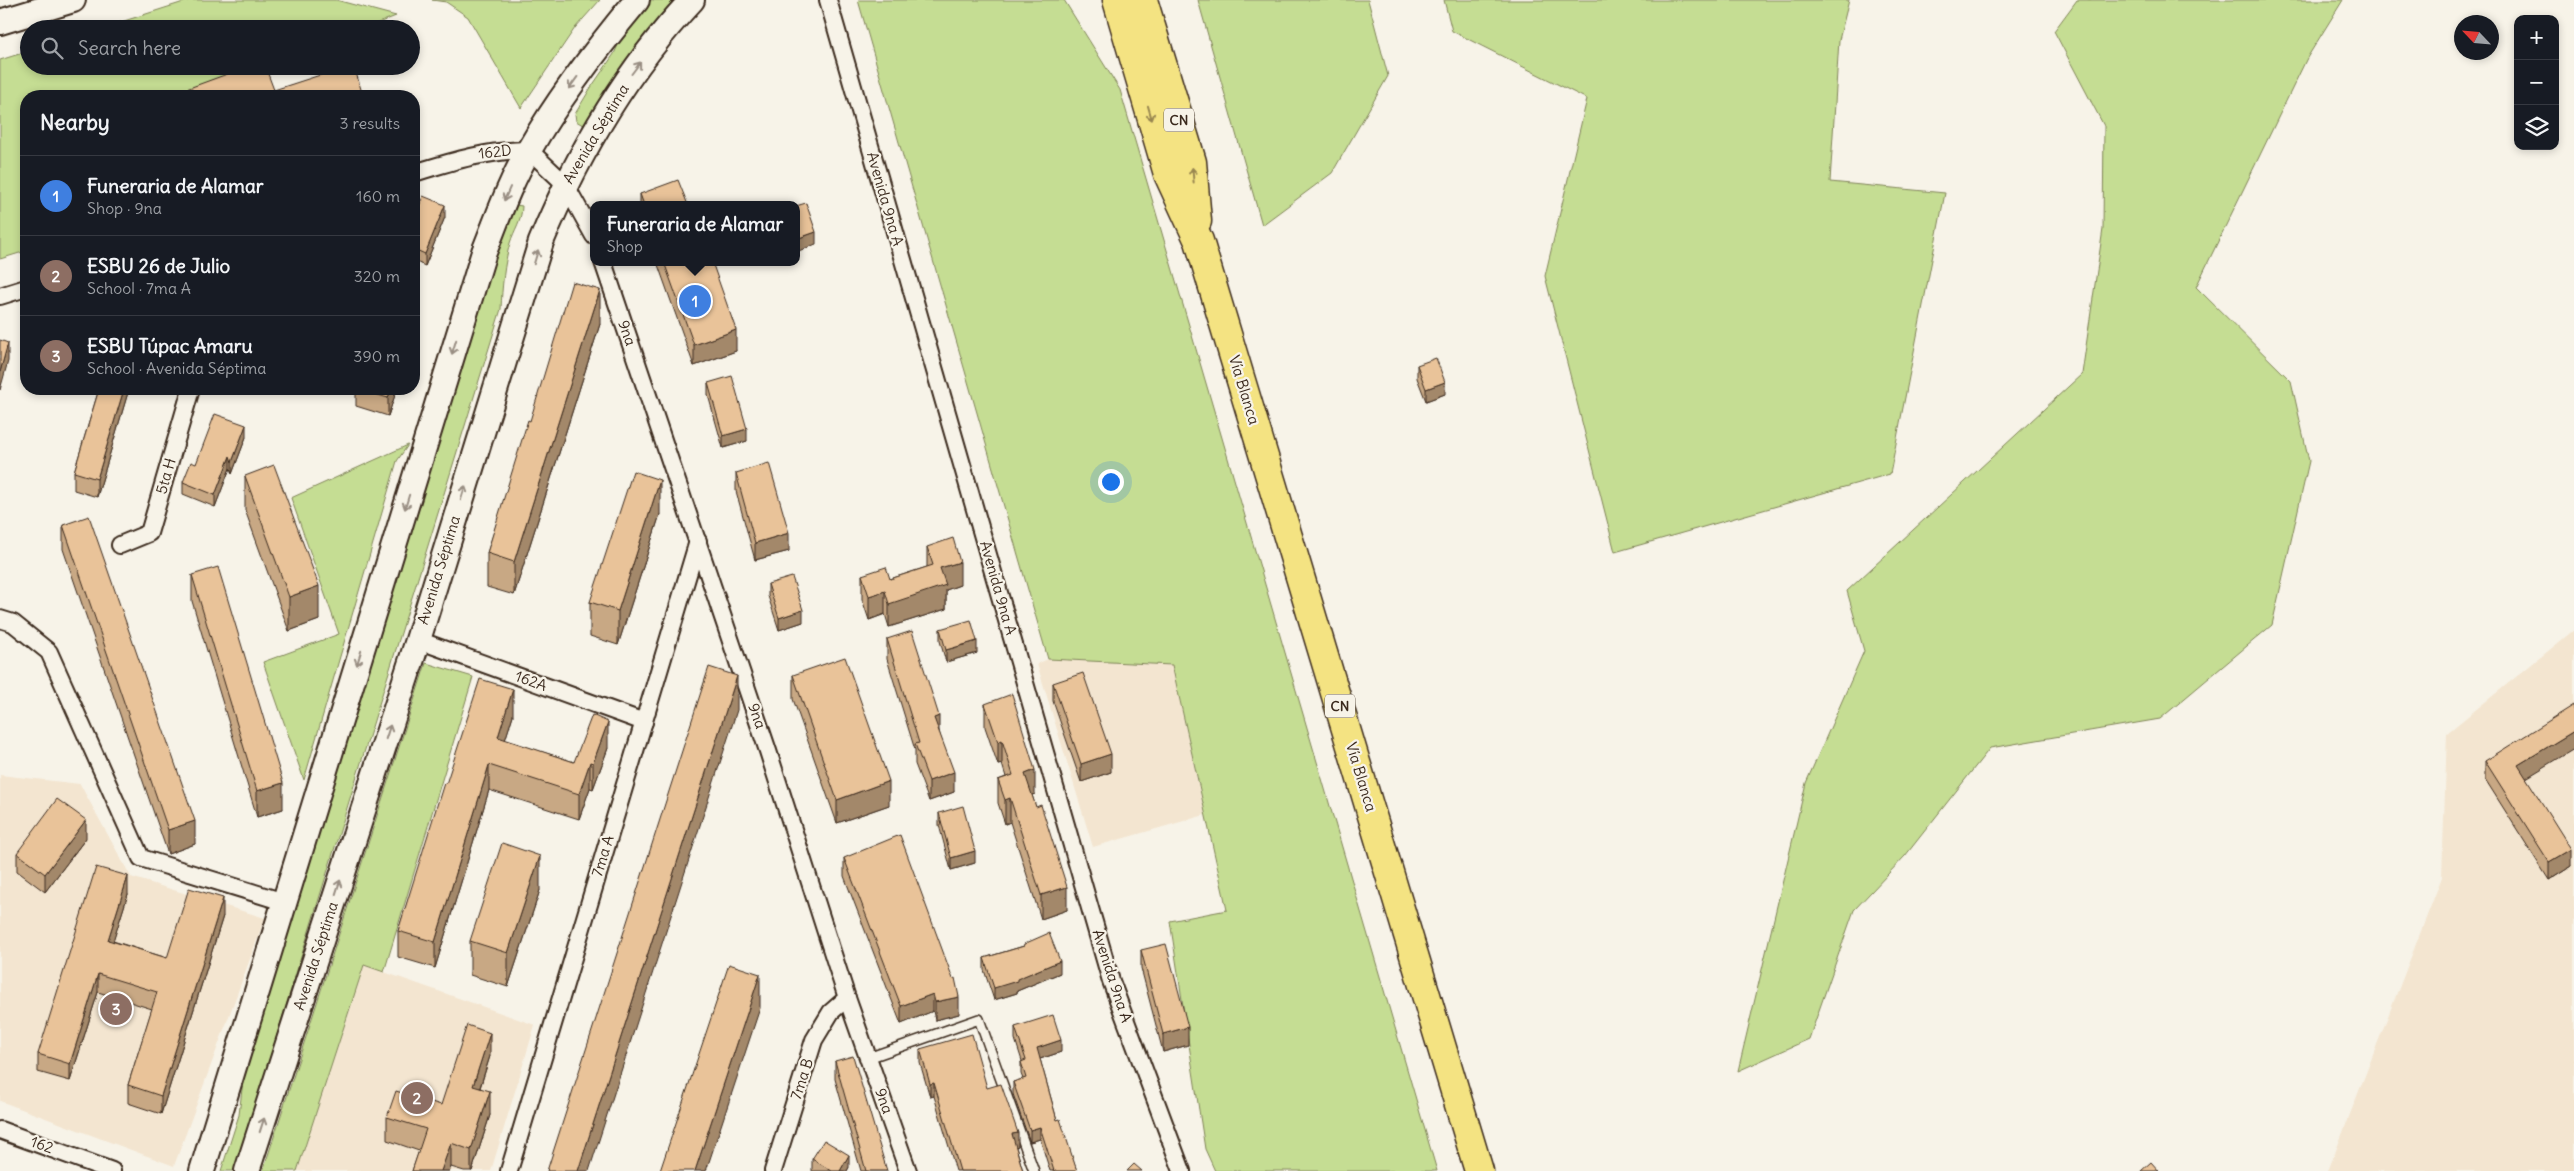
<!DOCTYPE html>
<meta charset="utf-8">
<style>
:root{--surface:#171b24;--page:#242831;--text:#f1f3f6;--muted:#9ea1a6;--line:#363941;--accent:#1f6fb2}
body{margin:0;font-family:Delius,sans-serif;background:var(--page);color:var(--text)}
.controls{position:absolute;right:15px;top:15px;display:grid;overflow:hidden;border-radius:10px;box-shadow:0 2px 8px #0003}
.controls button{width:45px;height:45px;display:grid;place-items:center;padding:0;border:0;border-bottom:1px solid var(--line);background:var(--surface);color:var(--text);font:25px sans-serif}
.compass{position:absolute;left:2454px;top:15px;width:45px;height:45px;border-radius:50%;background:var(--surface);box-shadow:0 2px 8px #0003;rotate:296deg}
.you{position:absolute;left:1110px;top:481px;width:18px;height:18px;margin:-12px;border:4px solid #fff;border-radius:50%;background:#1a73e8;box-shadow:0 0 0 8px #1a73e833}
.badge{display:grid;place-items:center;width:32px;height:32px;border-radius:50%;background:var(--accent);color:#fff;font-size:16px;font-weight:700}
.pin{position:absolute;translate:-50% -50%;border:2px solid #fff;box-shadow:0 1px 5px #0006}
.popup{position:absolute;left:590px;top:201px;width:210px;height:65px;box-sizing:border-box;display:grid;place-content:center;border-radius:10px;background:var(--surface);filter:drop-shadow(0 1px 4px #0005);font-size:16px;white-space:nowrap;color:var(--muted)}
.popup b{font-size:19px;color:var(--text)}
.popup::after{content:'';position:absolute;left:50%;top:100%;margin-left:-10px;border:10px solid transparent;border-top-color:var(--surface)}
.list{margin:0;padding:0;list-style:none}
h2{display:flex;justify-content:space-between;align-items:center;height:65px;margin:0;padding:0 20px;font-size:21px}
h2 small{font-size:16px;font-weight:400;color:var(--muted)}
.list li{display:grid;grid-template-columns:32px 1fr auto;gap:15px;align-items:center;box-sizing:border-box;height:80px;padding:0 20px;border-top:1px solid var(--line)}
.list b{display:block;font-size:19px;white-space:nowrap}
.list p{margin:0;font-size:16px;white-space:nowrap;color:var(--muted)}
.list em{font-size:16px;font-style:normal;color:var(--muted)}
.icon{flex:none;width:28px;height:28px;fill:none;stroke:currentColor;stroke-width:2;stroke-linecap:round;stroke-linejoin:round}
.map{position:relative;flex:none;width:2574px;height:1171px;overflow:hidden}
.search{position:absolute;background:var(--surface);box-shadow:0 2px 8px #0003;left:20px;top:20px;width:400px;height:55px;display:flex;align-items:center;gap:12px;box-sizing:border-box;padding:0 18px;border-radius:28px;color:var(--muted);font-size:19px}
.panel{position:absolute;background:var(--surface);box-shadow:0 2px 8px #0003;left:20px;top:90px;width:400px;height:305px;border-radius:20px}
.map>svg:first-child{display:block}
.built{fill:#f3e5d0}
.green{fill:#c5dd93;stroke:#808458}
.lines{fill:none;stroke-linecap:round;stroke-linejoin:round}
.lane-casing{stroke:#3b2a1e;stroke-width:12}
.street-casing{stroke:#3b2a1e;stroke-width:20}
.secondary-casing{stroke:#3b2a1e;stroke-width:28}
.highway-casing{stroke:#3b2a1e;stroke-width:31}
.lane{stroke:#f7f3e8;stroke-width:9}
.street{stroke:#f7f3e8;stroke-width:16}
.secondary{stroke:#f7f3e8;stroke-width:24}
.highway{stroke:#f4e382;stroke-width:28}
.wall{fill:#c8a884;stroke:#3b2a1e}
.shaded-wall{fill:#a3886b;stroke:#3b2a1e}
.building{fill:#e9c399;stroke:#3b2a1e}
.oneway{stroke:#998e83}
.oneway2{stroke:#988650}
.labels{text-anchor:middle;stroke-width:4.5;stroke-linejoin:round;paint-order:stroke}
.shield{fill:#f7f3e8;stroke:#73665b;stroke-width:1}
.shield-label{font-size:14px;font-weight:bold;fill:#3b2a1e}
.street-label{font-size:15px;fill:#3b2a1e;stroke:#f7f3e8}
</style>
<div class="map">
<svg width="2574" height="1171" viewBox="0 0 2574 1171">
<rect width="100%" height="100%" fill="#f7f3e8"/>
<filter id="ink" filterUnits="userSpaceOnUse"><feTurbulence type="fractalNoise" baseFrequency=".02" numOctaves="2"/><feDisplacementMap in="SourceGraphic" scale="10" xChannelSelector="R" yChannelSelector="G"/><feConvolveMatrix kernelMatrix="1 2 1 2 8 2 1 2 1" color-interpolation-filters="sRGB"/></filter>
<g filter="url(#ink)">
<g class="built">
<path d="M2574,630V1171H2328L2442,877L2447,733Z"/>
<path d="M1048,659L1172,665L1205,815L1093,847L1037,664Z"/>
<path d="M0,775L80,784L131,877L265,918L174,1166L0,1101Z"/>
<path d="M364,965L535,1025L491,1171H297Z"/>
</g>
<g class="green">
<path d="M190,0H336L396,16L363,29H99Z"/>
<path d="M432,0H600L575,28L521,108L468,17L446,2Z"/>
<path d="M649,0H676L590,118L583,125L576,121L575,114L590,89L614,54L622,36Z"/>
<path d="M858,0H1064L1120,90L1437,1171H1215L1205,1149L1170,921L1227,910L1172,665L1048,659Z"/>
<path d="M1198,0H1368L1388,76L1332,173L1262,225Z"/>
<path d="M1444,0H1849L1839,40L1830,182L1945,193L1890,474L1615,552L1545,276L1587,99L1452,31Z"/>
<path d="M2077,0H2343L2307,58L2196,287L2291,381L2309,461L2272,625L2160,719L1990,748L1905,856L1854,910L1809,1039L1738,1071L1806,783L1864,651L1847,591L2082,374L2103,229L2104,126L2054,31Z"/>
<path d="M29,51V66H265L186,96H26V251L0,259V60Z"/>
<path d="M516,205L522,206C522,220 514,230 510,243C504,264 502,287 501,309L235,1171H221L239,1115L244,1072L494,256L512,211Z"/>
<path d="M408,445L397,461L304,780L263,662L339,634L291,498Z"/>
<path d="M426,663L473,677L384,972L364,965L297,1171H263Z"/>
</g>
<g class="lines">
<g class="lane-casing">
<path id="lane" d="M868,1058L979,1019L1034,1171"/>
</g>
<g class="street-casing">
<g id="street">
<path d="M828,0L1111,981L1182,1171"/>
<path d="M414,173C453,161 488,150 529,150L565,184L594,236"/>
<path d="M603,262L768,751L847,998L908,1171"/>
<path d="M0,296L26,288"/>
<path d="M120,545L149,533L191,389"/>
<path d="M0,619L13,623L49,652L141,858L284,902"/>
<path d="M418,640L644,722"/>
<path d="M0,1130L112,1171"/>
<path d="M509,1171L698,541"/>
<path d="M773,1171L814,1040L831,1012L847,998"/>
</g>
</g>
<g class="secondary-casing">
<g id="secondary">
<path d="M0,22L73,0"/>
<path d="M202,1171L484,252C498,217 510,182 529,150C559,97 598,47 637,0"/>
<path d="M247,1171L418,640L541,242C578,153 626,70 692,0"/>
</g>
</g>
<g class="highway-casing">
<g id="highway">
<path d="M1117,0L1168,174L1199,241L1479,1171"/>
<path d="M1143,0L1192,162L1197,221"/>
</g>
</g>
<use href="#lane" class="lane"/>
<use href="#street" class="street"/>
<use href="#secondary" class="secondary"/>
<use href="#highway" class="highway"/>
</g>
<g class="wall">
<path d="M640,194L688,205H640Z"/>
<path d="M445,217L425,266L414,261V219Z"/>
<path d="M657,262H712L736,351L694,366Z"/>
<path d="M600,324L514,595L487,587V553L530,421Z"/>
<path d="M1417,365L1445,394L1426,401L1417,378Z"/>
<path d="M708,383L747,441L723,448L708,395Z"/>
<path d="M99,389H129L97,497L74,490V472Z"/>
<path d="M260,389H279L278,394Z"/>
<path d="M356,389H397L388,416L356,406Z"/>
<path d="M246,437L232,474L230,468L215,507L183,494V482L196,464Z"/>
<path d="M736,473L789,551L755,560L736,491Z"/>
<path d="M245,476L319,620L289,631L245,510Z"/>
<path d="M660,514L618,645L590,636V602Z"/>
<path d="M63,525L195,844L168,854L63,549Z"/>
<path d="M927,547L960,585L946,590V609L889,627L885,614L869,620L862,599V575L890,579L927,567Z"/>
<path d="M192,575L283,809L257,817L192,601Z"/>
<path d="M768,584L803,622L779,630L768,596Z"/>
<path d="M940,629L977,653L946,662L940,641Z"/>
<path d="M887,639L939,731L954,792L929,801L915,764V750L887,659Z"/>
<path d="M793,675L889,805L837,823L793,699Z"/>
<path d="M1053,683L1111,772L1081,782L1053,701Z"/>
<path d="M985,704L1035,794L1032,795L1067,910L1041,919L1010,822L1005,824L998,803V780L1006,777L1002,764L998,765L985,727Z"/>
<path d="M513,715L505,740L574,762L608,748L593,789L590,788L579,819L489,790L435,968L398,957V931L446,784Z"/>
<path d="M2485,761L2526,778L2571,866L2549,880L2485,779Z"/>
<path d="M939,813L975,863L951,870L939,825Z"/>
<path d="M86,838L45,892L17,871V853Z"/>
<path d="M844,858L959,1014L935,1020L933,1011L901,1024L844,876Z"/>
<path d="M540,890L508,987L470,975V941Z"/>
<path d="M128,894L113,941L167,958L223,916L161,1114L128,1103V1085L152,1009L98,992L70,1081L38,1072V1054Z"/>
<path d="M1024,944L1060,973L1017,991V993L994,1000L984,970V958L1024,946Z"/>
<path d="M1141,950L1188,1045L1163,1052L1141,968Z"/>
<path d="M1015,1027L1061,1052L1040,1059L1057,1120L1077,1171H1050L1040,1139L1030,1142L1013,1094V1082L1023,1079L1021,1074V1062L1022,1061L1015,1039Z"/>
<path d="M920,1049L987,1088L1018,1146L1016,1147L1023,1171H956L934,1096L930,1097L920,1063Z"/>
<path d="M490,1056L480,1088L490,1115L472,1171H464L451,1167L449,1171H412L419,1151L387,1140V1117L441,1105Z"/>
<path d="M835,1061L887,1171H861L835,1079Z"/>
<path d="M812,1159L849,1167L847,1171H812Z"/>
</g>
<g class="shaded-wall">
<path d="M445,205V217L425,266V254Z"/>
<path d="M816,232V244L796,252V239Z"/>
<path d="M600,290V324L514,595V562Z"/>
<path d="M419,302V320L414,335V317Z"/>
<path d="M736,330V351L694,366V345Z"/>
<path d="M8,343V361L0,390V372Z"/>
<path d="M1445,382V394L1426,401V389Z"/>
<path d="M124,389H129L97,497V479Z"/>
<path d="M391,389H397L388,416V398Z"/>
<path d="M246,425V437L232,474V462Z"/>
<path d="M747,429V441L723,448V436Z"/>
<path d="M230,456V468L215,507V495Z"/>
<path d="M660,480V514L618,645V611Z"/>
<path d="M789,533V551L755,560V543Z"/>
<path d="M960,562V585L946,590V609L889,627V604L940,568Z"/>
<path d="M319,586V620L289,631V597Z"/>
<path d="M885,591V614L869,620V596Z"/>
<path d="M803,610V622L779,630V618Z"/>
<path d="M977,641V653L946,662V650Z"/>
<path d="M737,676V710L589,1171H578Z"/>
<path d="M513,689V715L498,763V737Z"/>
<path d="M939,716V736L934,718Z"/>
<path d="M608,722V748L593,789V763Z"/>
<path d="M2574,731V749L2518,783V765Z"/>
<path d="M1002,740V764L998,765V742Z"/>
<path d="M1111,754V772L1081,782V764Z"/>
<path d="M590,762V788L579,819V794Z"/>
<path d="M489,765V790L435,968V942Z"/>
<path d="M1035,770V794L1025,797V774Z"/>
<path d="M954,772V792L929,801V781Z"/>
<path d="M889,781V805L837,823V800Z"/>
<path d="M283,783V809L257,817V791Z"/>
<path d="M1010,798V822L1005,824V800Z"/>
<path d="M86,820V838L45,892V874Z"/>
<path d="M195,821V844L168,854V830Z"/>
<path d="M2571,849V866L2549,880V862Z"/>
<path d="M975,851V863L951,870V858Z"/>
<path d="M540,856V890L508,987V953Z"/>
<path d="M128,876V894L108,958V940Z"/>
<path d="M1067,887V910L1041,919V895Z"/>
<path d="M223,898V916L161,1114V1096Z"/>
<path d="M1060,961V973L1017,991V993L994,1000V988Z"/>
<path d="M98,974V992L70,1081V1064Z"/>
<path d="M760,974V1008L706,1171H695Z"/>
<path d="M933,994V1011L901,1024V1006Z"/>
<path d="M959,997V1014L935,1020V1002Z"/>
<path d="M1188,1027V1045L1163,1052V1034Z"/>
<path d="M490,1033V1056L473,1109V1086Z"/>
<path d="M1061,1040V1052L1037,1060V1048Z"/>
<path d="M934,1083V1096L930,1097V1084Z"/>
<path d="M490,1091V1115L472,1171H471V1150Z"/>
<path d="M1040,1127V1139L1030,1142V1130Z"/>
<path d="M1018,1133V1146L1012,1148V1134Z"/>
<path d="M451,1143V1167L449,1171H441Z"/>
<path d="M849,1155V1167L847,1171H840Z"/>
</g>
<g class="building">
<path d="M249,66H265L274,90L348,66H354L363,96H171L170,95Z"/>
<path d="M678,180L688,205H644L640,194Z"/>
<path d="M423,196L445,205L425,254L414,249V219Z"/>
<path d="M806,203L816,232L796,239V206Z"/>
<path d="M664,262H712L736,330L694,345Z"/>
<path d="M572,282L600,290L514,562L487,553L528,420L530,421Z"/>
<path d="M414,300L419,302L414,317Z"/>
<path d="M0,340L8,343L0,372Z"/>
<path d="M1436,358L1445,382L1426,389L1417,365Z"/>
<path d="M732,376L747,429L723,436L708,383Z"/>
<path d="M99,389H124L97,479L74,472Z"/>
<path d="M358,389H391L388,398Z"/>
<path d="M215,414L246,425L232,462L230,456L215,495L183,482L191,462L196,464Z"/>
<path d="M769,463L789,533L755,543L736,473Z"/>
<path d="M274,465L319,586L289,597L245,476Z"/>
<path d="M633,471L660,480L618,611L590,602Z"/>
<path d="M89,516L195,821L168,830L63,525Z"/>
<path d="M953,538L960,562L940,568L946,585L889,604L885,591L869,596L862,575L886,567L890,579L933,565L927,547Z"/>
<path d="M218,567L283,783L257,791L192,575Z"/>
<path d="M792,577L803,610L779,618L768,584Z"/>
<path d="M971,620L977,641L946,650L940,629Z"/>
<path d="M912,631L939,716L934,718L954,772L929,781L915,744L919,743L887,639Z"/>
<path d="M845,657L889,781L837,800L793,675Z"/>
<path d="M709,667L737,676L578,1171H547Z"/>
<path d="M1083,673L1111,754L1081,764L1053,683Z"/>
<path d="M480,679L513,689L498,737L574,762L592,715L608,722L593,763L590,762L579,794L489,765L435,942L398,931L444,783L446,784Z"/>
<path d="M1012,694L1035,770L1025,774L1036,807L1041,805L1067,887L1041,895L1010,798L1005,800L998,780L1013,775L1002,740L998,742L985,704Z"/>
<path d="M2574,705V731L2518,765L2571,849L2549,862L2485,761Z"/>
<path d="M57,799L86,820L45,874L17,853Z"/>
<path d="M963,806L975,851L951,858L939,813Z"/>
<path d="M900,835L953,979L955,978L959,997L935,1002L933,994L901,1006L844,858Z"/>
<path d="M502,843L540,856L508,953L470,941Z"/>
<path d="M96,867L128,876L108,940L167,958L189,888L223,898L161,1096L128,1085L157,992L98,974L70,1064L38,1054Z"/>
<path d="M1049,933L1060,961L1017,979V981L994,988L984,958L1024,946V944Z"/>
<path d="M1166,944L1188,1027L1163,1034L1141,950Z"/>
<path d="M729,964L760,974L695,1171H660Z"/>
<path d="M1053,1015L1061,1040L1037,1048L1057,1120L1060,1119L1077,1171H1054L1040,1127L1030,1130L1013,1082L1026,1078L1021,1062L1026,1060L1015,1027Z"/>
<path d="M467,1025L490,1033L473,1086L490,1091L471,1150L451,1143L441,1171H412L426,1129L387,1117L396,1091L441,1105Z"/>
<path d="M972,1034L987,1088L1001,1084L1018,1133L1012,1134L1023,1171H960L934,1083L930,1084L920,1049Z"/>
<path d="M853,1056L887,1171H866L835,1061Z"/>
<path d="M824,1140L849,1155L840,1171H832L812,1159Z"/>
<path d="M2151,1162L2159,1171H2141Z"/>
<path d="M1134,1164L1142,1171H1127Z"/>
</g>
<defs><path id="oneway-shaft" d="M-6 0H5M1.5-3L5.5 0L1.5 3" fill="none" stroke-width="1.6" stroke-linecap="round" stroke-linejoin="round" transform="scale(1.25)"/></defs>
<g class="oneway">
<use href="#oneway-shaft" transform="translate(636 68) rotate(-53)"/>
<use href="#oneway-shaft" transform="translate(573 83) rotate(126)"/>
<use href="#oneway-shaft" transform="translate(507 194) rotate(114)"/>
<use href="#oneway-shaft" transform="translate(536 257) rotate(-73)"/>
<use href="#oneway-shaft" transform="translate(454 347) rotate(107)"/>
<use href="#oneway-shaft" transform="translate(463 493) rotate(-73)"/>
<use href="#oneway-shaft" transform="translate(407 502) rotate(107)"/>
<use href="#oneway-shaft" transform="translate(359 658) rotate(107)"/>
<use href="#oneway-shaft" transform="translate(388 732) rotate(-72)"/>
<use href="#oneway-shaft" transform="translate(338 887) rotate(-72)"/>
<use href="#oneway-shaft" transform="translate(262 1125) rotate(-72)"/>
</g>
<g class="oneway2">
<use href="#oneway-shaft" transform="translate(1150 113) rotate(74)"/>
<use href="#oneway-shaft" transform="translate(1193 175) rotate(-95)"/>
</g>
</g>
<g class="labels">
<g class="shield">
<rect x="1164" y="108.5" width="30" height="23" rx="4"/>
<rect x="1325" y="694.5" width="30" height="23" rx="4"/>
</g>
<g class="shield-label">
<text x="1179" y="125">CN</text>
<text x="1340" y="711">CN</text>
</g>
<g class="street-label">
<text transform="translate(596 134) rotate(-59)" y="5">Avenida Séptima</text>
<text transform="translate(495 152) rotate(-6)" y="5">162D</text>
<text transform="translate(885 199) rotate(74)" y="5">Avenida 9na A</text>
<text transform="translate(627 333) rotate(71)" y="5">9na</text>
<text transform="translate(1244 390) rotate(73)" y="5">Vía Blanca</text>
<text transform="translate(166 476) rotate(-74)" y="5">5ta H</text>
<text transform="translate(439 570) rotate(-73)" y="5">Avenida Séptima</text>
<text transform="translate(998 588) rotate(74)" y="5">Avenida 9na A</text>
<text transform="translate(531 681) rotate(20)" y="5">162A</text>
<text transform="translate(757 716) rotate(71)" y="5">9na</text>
<text transform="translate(1361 777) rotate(73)" y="5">Vía Blanca</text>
<text transform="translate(603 856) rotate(-73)" y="5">7ma A</text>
<text transform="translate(316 956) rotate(-72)" y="5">Avenida Séptima</text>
<text transform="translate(1112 976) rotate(72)" y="5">Avenida 9na A</text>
<text transform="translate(802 1079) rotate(-72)" y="5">7ma B</text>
<text transform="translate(884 1101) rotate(71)" y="5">9na</text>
<text transform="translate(42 1145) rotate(20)" y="5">162</text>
</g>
</g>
</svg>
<div class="controls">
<button>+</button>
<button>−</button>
<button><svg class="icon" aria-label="layers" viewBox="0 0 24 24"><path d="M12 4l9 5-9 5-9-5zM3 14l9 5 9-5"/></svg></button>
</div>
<svg class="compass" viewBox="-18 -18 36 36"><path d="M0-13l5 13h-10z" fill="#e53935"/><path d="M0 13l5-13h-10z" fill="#9ea1a6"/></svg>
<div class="you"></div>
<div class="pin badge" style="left:695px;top:301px;background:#3f7fe0">1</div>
<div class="popup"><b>Funeraria de Alamar</b>Shop</div>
<div class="pin badge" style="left:417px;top:1098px;background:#8d6e63">2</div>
<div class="pin badge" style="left:116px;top:1009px;background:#8d6e63">3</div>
<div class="search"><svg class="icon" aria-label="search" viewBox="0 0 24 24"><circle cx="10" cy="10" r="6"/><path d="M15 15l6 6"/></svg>Search here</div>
<section class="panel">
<h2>Nearby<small>3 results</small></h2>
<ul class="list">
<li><span class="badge" style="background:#3f7fe0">1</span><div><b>Funeraria de Alamar</b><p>Shop · 9na</p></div><em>160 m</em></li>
<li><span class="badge" style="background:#8d6e63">2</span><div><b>ESBU 26 de Julio</b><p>School · 7ma A</p></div><em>320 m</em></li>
<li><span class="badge" style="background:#8d6e63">3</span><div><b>ESBU Túpac Amaru</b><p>School · Avenida Séptima</p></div><em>390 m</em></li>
</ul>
</section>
</div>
